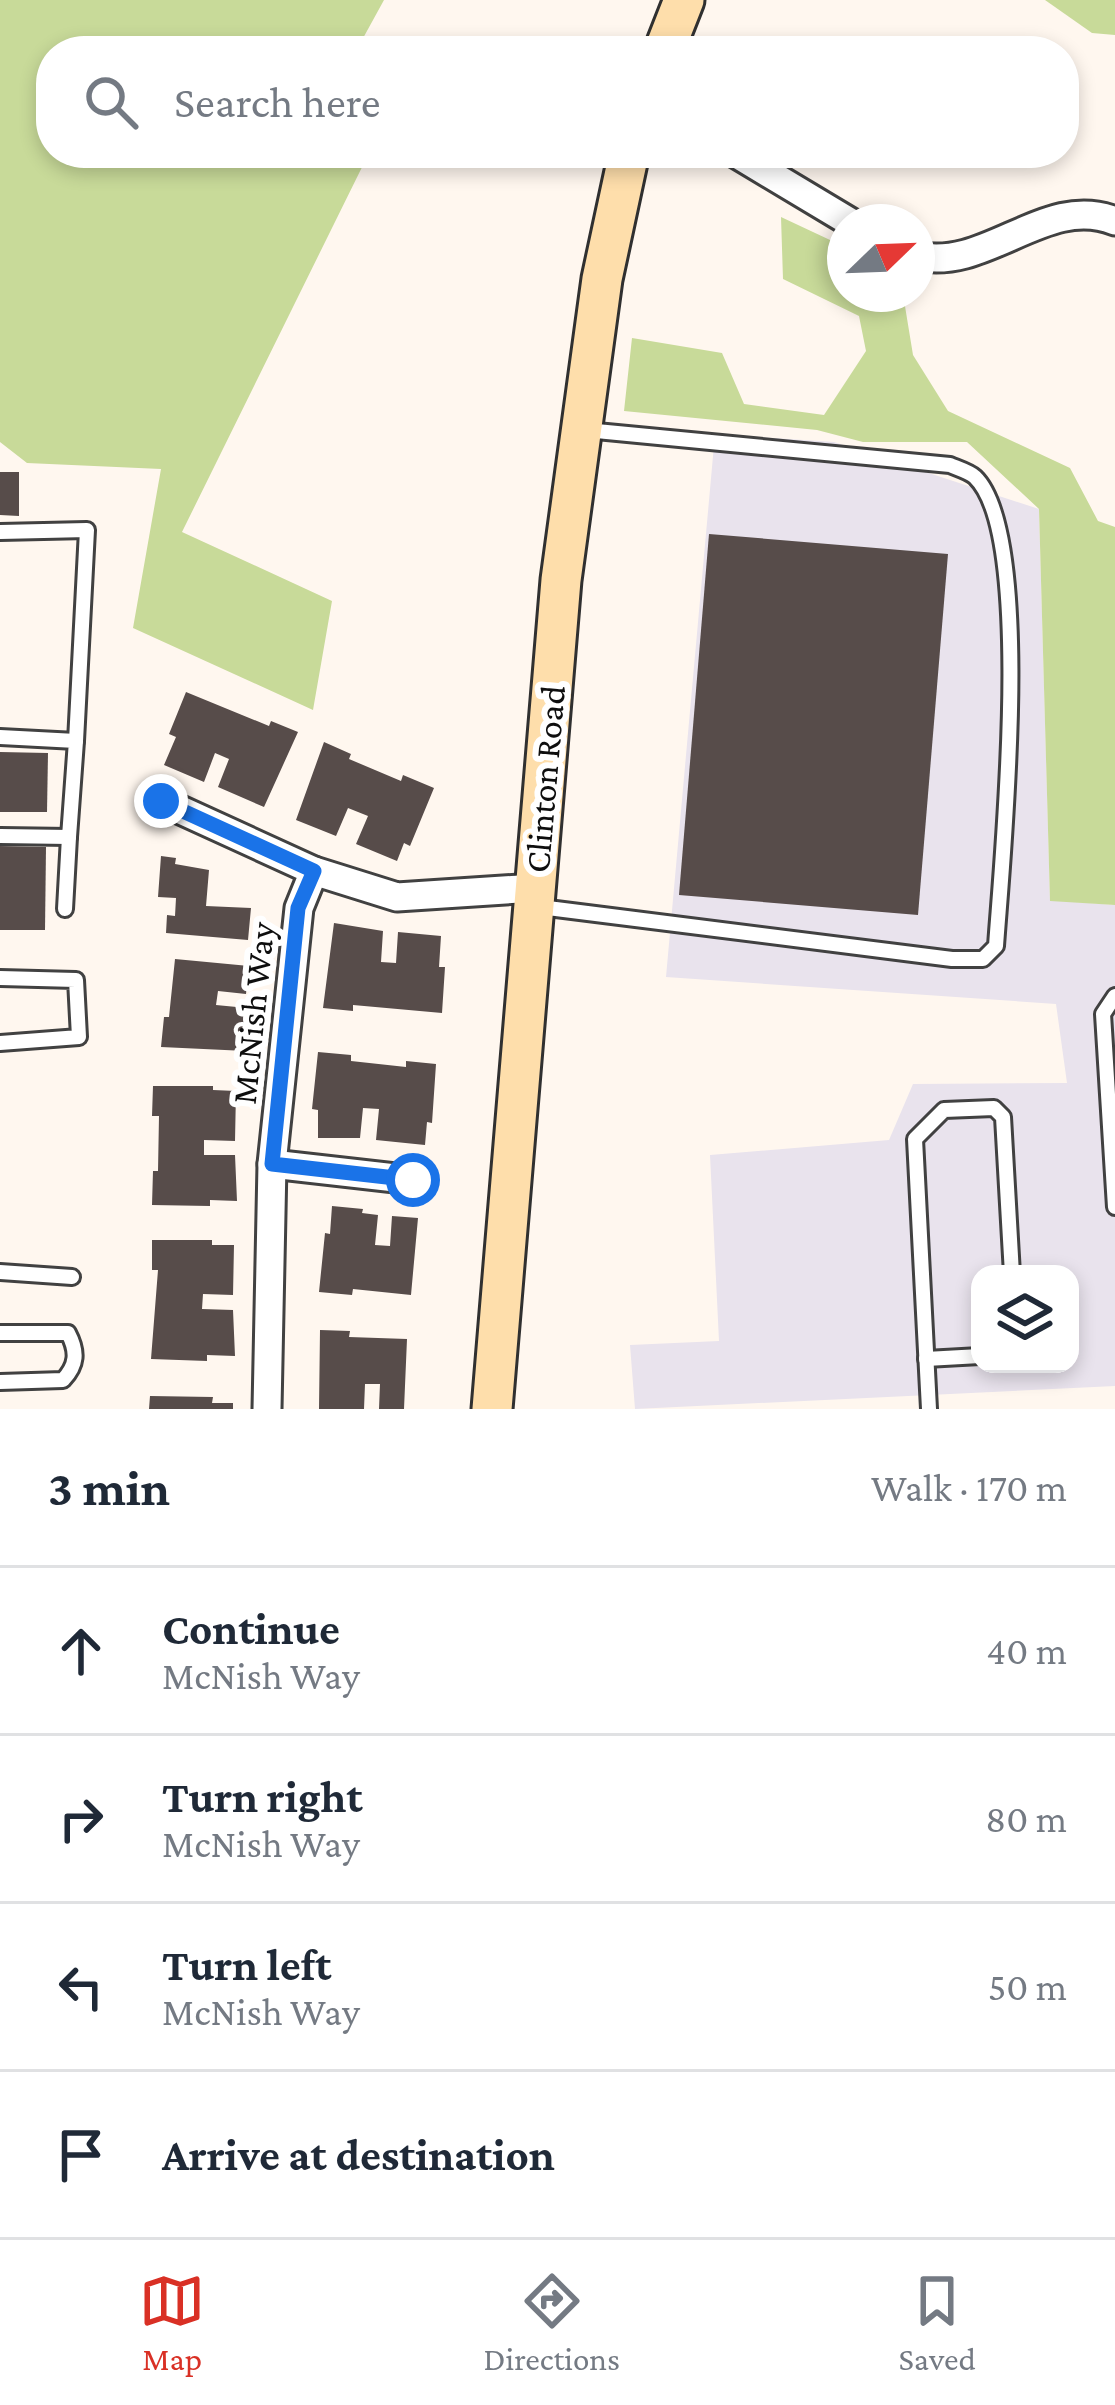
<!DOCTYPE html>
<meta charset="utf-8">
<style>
:root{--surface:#fff;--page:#f6f6f7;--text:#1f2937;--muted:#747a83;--line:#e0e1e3;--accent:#d93025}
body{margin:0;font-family:"Crimson Pro",serif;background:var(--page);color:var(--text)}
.controls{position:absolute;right:36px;bottom:36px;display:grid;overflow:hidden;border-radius:24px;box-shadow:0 6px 18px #0003}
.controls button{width:108px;height:108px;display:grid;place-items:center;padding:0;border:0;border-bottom:3px solid var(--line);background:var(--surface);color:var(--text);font:60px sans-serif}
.compass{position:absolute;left:827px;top:204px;width:108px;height:108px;border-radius:50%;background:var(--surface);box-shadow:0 6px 18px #0003;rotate:67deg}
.stop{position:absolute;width:36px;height:36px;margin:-27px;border:9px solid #1a73e8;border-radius:50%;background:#fff}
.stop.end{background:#1a73e8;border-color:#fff;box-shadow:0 3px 12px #0008}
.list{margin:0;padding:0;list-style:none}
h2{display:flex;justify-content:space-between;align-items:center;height:156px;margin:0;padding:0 48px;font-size:51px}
h2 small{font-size:39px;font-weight:400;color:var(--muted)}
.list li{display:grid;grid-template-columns:78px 1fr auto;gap:36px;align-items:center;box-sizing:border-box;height:168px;padding:0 48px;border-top:3px solid var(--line)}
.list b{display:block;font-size:45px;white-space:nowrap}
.list p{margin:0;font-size:39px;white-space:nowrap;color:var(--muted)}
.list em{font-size:39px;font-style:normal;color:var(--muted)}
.icon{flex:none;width:66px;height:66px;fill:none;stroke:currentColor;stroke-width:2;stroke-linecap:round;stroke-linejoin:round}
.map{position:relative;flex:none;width:1115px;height:1409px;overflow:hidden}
.search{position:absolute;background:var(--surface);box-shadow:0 6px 18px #0003;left:36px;right:36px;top:36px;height:132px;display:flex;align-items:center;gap:30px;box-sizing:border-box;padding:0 42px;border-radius:48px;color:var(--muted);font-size:45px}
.sheet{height:828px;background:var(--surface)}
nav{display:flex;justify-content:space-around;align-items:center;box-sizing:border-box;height:168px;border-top:3px solid var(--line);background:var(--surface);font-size:33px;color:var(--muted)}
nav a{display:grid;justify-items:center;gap:6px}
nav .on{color:var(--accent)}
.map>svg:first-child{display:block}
.industrial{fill:#e9e3ed;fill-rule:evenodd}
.forest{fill:#c8da99}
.building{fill:#574c4a}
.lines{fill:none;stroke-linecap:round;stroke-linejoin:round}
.lane-casing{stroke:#414141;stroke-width:20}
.street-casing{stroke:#414141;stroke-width:33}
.secondary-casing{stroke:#303030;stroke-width:45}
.lane{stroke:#fff;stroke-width:14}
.street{stroke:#fff;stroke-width:27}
.secondary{stroke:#fedeab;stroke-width:39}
.route{stroke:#1a73e8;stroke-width:15}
.labels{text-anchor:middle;stroke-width:12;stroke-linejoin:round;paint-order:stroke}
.street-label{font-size:36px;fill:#0e0e0e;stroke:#fff}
</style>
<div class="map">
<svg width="1115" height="1409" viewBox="0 0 1115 1409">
<rect width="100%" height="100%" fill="#fff7ef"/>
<path class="industrial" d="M715,434L834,442L1039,509L1050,900L1115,905V1386L635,1409L630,1345L719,1341L710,1155L889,1140L913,1084L1067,1083L1056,1004L666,977ZM980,1274H1070V1364H980Z"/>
<g class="forest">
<path d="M0,0H384L356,51H51V153H369L182,532L332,601L313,710L133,628L161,469L27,463L0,442Z"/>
<path d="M1045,0H1115V35L1092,33Z"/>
<path d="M781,217L845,247V294H903L913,355L948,411L1070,468L1098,521L1115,527V905L1050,901L1039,509L967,442H863L817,430L624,411L632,338L722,353L744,404L824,415L866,351L859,316L783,279Z"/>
</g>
<g class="building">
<path d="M0,472H19V516L0,515Z"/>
<path d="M709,534L948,554L918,915L679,895Z"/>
<path d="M186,692L269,726L271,721L298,732L264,807L218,787L229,759L215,753L204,782L164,765L176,737L169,734Z"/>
<path d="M324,742L351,754L349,759L401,781L403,775L434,788L410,846L404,843L397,861L356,844L368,816L348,808L336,836L296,820Z"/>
<path d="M0,752L48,753L47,812H0Z"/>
<path d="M0,846L46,847L45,930H0Z"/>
<path d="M161,856L176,858L175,864L209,870L206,906L251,908L248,940L166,933L167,915L175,916L176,898L158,897Z"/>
<path d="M334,923L383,931L381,962L396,963L398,932L441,936L439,967H445L442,1013L353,1005V1011L323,1008Z"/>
<path d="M175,959L249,966L246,994L218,991L216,1005L247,1008L246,1051L161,1047L164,1017H169Z"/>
<path d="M318,1052L351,1055V1061L406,1067V1061L436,1064L432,1123L427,1122L425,1145L376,1140L379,1109L363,1108L360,1138H318V1110L312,1109Z"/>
<path d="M153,1086H213V1090L236,1091L235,1141L204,1140V1155H235L237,1201L210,1200V1206L152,1205L153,1171H158L159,1116H152Z"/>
<path d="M332,1206L363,1209L362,1213L378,1215L375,1245L390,1246L392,1216L418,1218L411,1295L353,1289L352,1295L319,1292L325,1233L330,1234Z"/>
<path d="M152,1240H212V1245H234L233,1295L203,1294L202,1309L233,1310L235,1356L207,1355V1361L151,1359L158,1270H152Z"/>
<path d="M320,1330L350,1331L349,1337L407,1339L404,1409H379L380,1384H365L364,1409H319Z"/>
<path d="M150,1396L213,1397L212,1403H233V1409H149Z"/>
</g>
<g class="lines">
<g class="lane-casing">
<g id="lane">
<path d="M0,532L87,530L76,741"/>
<path d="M0,737L76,741L69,837L0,836"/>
<path d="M540,907L952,959H983L996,946C1002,859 1035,535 975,477C970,472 957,468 950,465L586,430"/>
<path d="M65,909L69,837"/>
<path d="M0,978L76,980L79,1037L0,1043"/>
<path d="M1115,996L1103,1014L1115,1207"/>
<path d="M0,1272L72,1277"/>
<path d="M0,1333H68C78,1352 77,1365 63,1380L0,1382"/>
<path d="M926,1359L980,1356"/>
<path d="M929,1409L915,1139L944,1110L994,1108L1003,1117L1012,1274"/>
</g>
</g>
<g class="street-casing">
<g id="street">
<path d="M735,153L850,222"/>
<path d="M917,256C987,272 1046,193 1115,221"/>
<path d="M161,801L314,871"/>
<path d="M272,1164L413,1180"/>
<path d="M267,1409L272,1164L299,908L314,871L397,897L535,888"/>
</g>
</g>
<g class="secondary-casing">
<g id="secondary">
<path d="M664,51L684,0"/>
<path d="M492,1409L561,580L602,279L629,153"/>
</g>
</g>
<use href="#lane" class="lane"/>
<use href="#street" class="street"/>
<use href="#secondary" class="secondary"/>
</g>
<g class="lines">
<path class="route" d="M161,801L314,871L298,908L272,1164L413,1180"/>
</g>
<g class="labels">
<g class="street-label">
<text transform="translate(544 779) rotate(-85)" y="13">Clinton Road</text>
<text transform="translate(252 1013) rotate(-84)" y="13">McNish Way</text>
</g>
</g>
</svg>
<div class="controls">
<button><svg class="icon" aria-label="layers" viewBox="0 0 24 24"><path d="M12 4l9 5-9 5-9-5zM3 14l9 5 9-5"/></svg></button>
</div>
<svg class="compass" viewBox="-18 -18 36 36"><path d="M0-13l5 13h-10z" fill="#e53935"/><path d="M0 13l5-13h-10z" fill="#747a83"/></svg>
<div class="stop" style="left:413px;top:1180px"></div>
<div class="stop end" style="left:161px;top:801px"></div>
<div class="search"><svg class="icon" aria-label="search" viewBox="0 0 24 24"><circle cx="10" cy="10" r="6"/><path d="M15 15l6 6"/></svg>Search here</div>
</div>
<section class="sheet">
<h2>3 min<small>Walk · 170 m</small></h2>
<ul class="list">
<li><svg class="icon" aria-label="ahead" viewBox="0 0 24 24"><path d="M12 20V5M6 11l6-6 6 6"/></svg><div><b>Continue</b><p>McNish Way</p></div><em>40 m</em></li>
<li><svg class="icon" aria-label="right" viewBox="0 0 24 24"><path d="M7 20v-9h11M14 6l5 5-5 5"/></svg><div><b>Turn right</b><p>McNish Way</p></div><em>80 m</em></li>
<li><svg class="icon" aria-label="left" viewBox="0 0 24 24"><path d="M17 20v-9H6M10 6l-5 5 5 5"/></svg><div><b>Turn left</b><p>McNish Way</p></div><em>50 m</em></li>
<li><svg class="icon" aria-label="arrive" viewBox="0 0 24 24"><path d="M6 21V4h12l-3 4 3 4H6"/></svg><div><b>Arrive at destination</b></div></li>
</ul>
</section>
<nav>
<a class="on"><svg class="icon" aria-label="map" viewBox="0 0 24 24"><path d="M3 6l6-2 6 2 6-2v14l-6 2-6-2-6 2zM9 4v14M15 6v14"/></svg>Map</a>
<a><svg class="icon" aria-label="directions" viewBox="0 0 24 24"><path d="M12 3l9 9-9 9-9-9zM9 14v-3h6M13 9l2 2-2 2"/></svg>Directions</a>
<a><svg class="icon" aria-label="saved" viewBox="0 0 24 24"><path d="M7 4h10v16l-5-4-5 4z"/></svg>Saved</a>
</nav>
